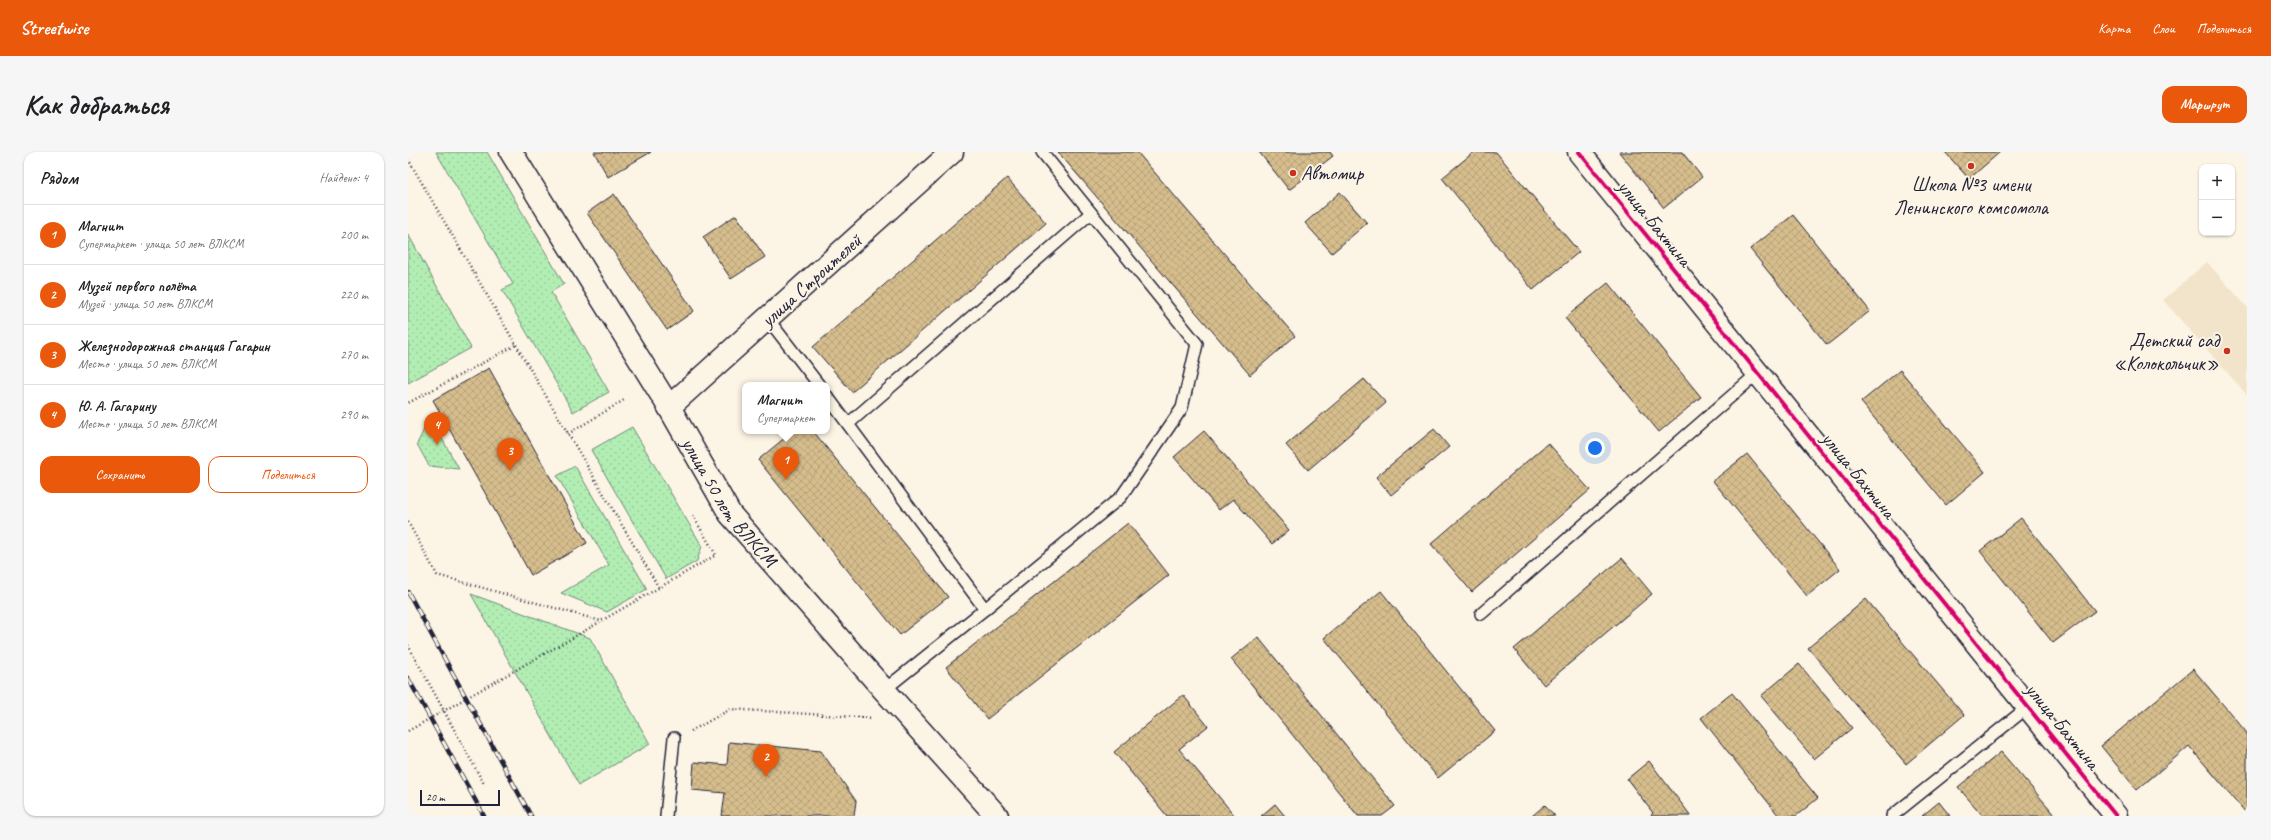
<!DOCTYPE html>
<html lang="ru">
<meta charset="utf-8">
<style>
:root{--surface:#fff;--page:#f6f6f6;--text:#202124;--muted:#757577;--line:#e0e0e0;--accent:#ea580c}
body{margin:0;font-family:Caveat,sans-serif;background:var(--page);color:var(--text)}
.controls{position:absolute;right:12px;top:12px;display:grid;overflow:hidden;border-radius:8px;box-shadow:0 1px 3px #0004}
.controls button{width:36px;height:36px;display:grid;place-items:center;padding:0;border:0;border-bottom:1px solid var(--line);background:var(--surface);color:var(--text);font:20px sans-serif}
.scale{position:absolute;left:12px;bottom:10px;width:80px;box-sizing:border-box;padding-left:4px;border:2px solid #22223b;border-top:0;font-size:11px;line-height:14px;white-space:nowrap;color:#22223b;-webkit-text-stroke:3px #fcf5e5;paint-order:stroke}
.you{position:absolute;left:1187px;top:296px;width:14px;height:14px;margin:-10px;border:3px solid #fff;border-radius:50%;background:#1a73e8;box-shadow:0 0 0 6px #1a73e833}
.badge{display:grid;place-items:center;width:26px;height:26px;border-radius:50%;background:var(--accent);color:#fff;font-size:13px;font-weight:700}
.pin{position:absolute;translate:-50% -33px;filter:drop-shadow(0 1px 2px #0008)}
.pin::after{content:'';position:absolute;top:21px;width:14px;height:12px;background:inherit;clip-path:polygon(0 0,100% 0,50% 100%)}
.popup{position:absolute;left:334px;top:230px;width:88px;height:52px;box-sizing:border-box;display:grid;place-content:center;border-radius:8px;background:var(--surface);filter:drop-shadow(0 1px 3px #0005);font-size:13px;white-space:nowrap;color:var(--muted)}
.popup b{font-size:15px;color:var(--text)}
.popup::after{content:'';position:absolute;left:50%;top:100%;margin-left:-8px;border:8px solid transparent;border-top-color:var(--surface)}
.list{margin:0;padding:0;list-style:none}
h2{display:flex;justify-content:space-between;align-items:center;height:52px;margin:0;padding:0 16px;font-size:17px}
h2 small{font-size:13px;font-weight:400;color:var(--muted)}
.list li{display:grid;grid-template-columns:26px 1fr auto;gap:12px;align-items:center;box-sizing:border-box;height:60px;padding:0 16px;border-top:1px solid var(--line)}
.list b{display:block;font-size:15px;white-space:nowrap}
.list p{margin:0;font-size:13px;white-space:nowrap;color:var(--muted)}
.list em{font-size:13px;font-style:normal;color:var(--muted)}
.actions{display:flex;gap:8px;padding:12px 16px}
.actions a{flex:1;padding:9px 0;border:1px solid var(--accent);border-radius:12px;text-align:center;font-size:14px;color:var(--accent)}
.actions .main{background:var(--accent);color:#fff}
.map{position:relative;flex:none;width:1839px;height:664px;overflow:hidden;border-radius:12px}
header{display:flex;align-items:center;gap:24px;box-sizing:border-box;height:56px;padding:0 20px;background:var(--accent);color:#fff}
header strong{font-size:19px}
nav{display:flex;gap:22px;margin-inline-start:auto;font-size:14px}
.intro{display:flex;align-items:center;justify-content:space-between;box-sizing:border-box;height:96px;padding:0 24px}
h1{margin:0;font-size:28px}
.button{padding:10px 18px;border-radius:12px;background:var(--accent);color:#fff;font-size:14px;font-weight:700}
main{display:flex;gap:24px;padding:0 24px}
aside{flex:1;background:var(--surface);border-radius:12px;box-shadow:0 1px 3px #0004}
.map>svg:first-child{display:block}
.built{fill:#f1e4ca}
.grass{fill:url(#grass-dots);stroke:#6a8877}
.building{fill:url(#building-cross-hatch);stroke:#22223b}
.lines{fill:none;stroke-linecap:round;stroke-linejoin:round}
.lane-casing{stroke:#22223b;stroke-width:14}
.street-casing{stroke:#22223b;stroke-width:25}
.secondary-casing{stroke:#22223b;stroke-width:25}
.path{stroke:#22223b;stroke-width:2.5;stroke-dasharray:1 3;stroke-linecap:butt}
.lane{stroke:#fcf5e5;stroke-width:11}
.street{stroke:#fcf5e5;stroke-width:22}
.secondary{stroke:#fcf5e5;stroke-width:22}
.rail-casing{stroke:#22223b;stroke-width:4.5}
.rail{stroke:#fcf5e5;stroke-width:3;stroke-dasharray:9;stroke-linecap:butt}
.path-bridge{stroke:#22223b;stroke-width:2.5;stroke-dasharray:1 3;stroke-linecap:butt}
.cycleway-casing{stroke:#fcf5e5;stroke-width:6}
.cycleway{stroke:#d6006c;stroke-width:4}
.poi-dot{fill:#c8321e;stroke:#fcf5e5;stroke-width:1.5}
.labels{text-anchor:middle;stroke-width:4;stroke-linejoin:round;paint-order:stroke}
.poi-label{font-size:20px;fill:#22223b;stroke:#fcf5e5;text-anchor:start}
.street-label{font-size:20px;fill:#22223b;stroke:#fcf5e5}
</style>
<header>
<strong>Streetwise</strong>
<nav><a>Карта</a><a>Слои</a><a>Поделиться</a></nav>
</header>
<div class="intro"><h1>Как добраться</h1><a class="button">Маршрут</a></div>
<main>
<aside>
<h2>Рядом<small>Найдено: 4</small></h2>
<ul class="list">
<li><span class="badge">1</span><div><b>Магнит</b><p>Супермаркет · улица 50 лет ВЛКСМ</p></div><em>200 m</em></li>
<li><span class="badge">2</span><div><b>Музей первого полёта</b><p>Музей · улица 50 лет ВЛКСМ</p></div><em>220 m</em></li>
<li><span class="badge">3</span><div><b>Железнодорожная станция Гагарин</b><p>Место · улица 50 лет ВЛКСМ</p></div><em>270 m</em></li>
<li><span class="badge">4</span><div><b>Ю. А. Гагарину</b><p>Место · улица 50 лет ВЛКСМ</p></div><em>290 m</em></li>
</ul>
<div class="actions"><a class="main">Сохранить</a><a>Поделиться</a></div>
</aside>
<div class="map">
<svg width="1839" height="664" viewBox="0 0 1839 664">
<defs>
<pattern id="grass-dots" width="8" height="8" patternUnits="userSpaceOnUse"><rect width="8" height="8" fill="#b2eeb3"/><path d="M2 2h.1M6 6h.1" fill="none" stroke="#99cc9b" stroke-width="1.8" stroke-linecap="round"/></pattern>
<pattern id="building-cross-hatch" width="8" height="8" patternUnits="userSpaceOnUse"><rect width="8" height="8" fill="#d6bd8c"/><path d="M0 0l8 8M0 8l8-8" fill="none" stroke="#b7a27a"/></pattern>
</defs>
<rect width="100%" height="100%" fill="#fcf5e5"/>
<filter id="ink" filterUnits="userSpaceOnUse"><feTurbulence type="fractalNoise" baseFrequency=".025" numOctaves="2"/><feDisplacementMap in="SourceGraphic" scale="8" xChannelSelector="R" yChannelSelector="G"/><feConvolveMatrix kernelMatrix="1 2 1 2 8 2 1 2 1" color-interpolation-filters="sRGB"/></filter>
<g filter="url(#ink)">
<path class="built" d="M1799,110L1839,155V243L1755,148Z"/>
<g class="grass">
<path d="M28,0H79L156,132L143,140L201,240L165,260L94,138L105,132Z"/>
<path d="M0,82L63,196L0,231Z"/>
<path d="M22,265L51,317L21,314L9,292Z"/>
<path d="M224,275L294,394L289,409L258,427L183,298Z"/>
<path d="M167,314L239,437L199,460L153,441L201,413L149,324Z"/>
<path d="M63,442L182,486L242,592L171,633Z"/>
</g>
<g class="building">
<path d="M186,0H243L200,25Z"/>
<path d="M650,0H729L887,184L842,223Z"/>
<path d="M851,0H922L925,4L881,38Z"/>
<path d="M1066,0H1088L1171,100L1125,138L1034,26Z"/>
<path d="M1211,0H1274L1294,25L1256,56Z"/>
<path d="M1537,0H1592L1561,27Z"/>
<path d="M599,26L638,71L444,240L405,195Z"/>
<path d="M932,40L959,71L924,101L897,71Z"/>
<path d="M206,42L286,159L259,178L179,61Z"/>
<path d="M328,63L357,105L323,127L295,85Z"/>
<path d="M1385,63L1462,159L1419,193L1342,97Z"/>
<path d="M1200,131L1293,245L1251,280L1157,166Z"/>
<path d="M81,216L179,391L123,423L25,248Z"/>
<path d="M1492,218L1577,320L1538,353L1453,250Z"/>
<path d="M956,227L978,251L900,318L878,293Z"/>
<path d="M1026,277L1041,295L983,343L968,325Z"/>
<path d="M385,279H405L540,445L492,483L350,308Z"/>
<path d="M796,279L881,378L864,392L825,347L811,358L766,305Z"/>
<path d="M1140,291L1182,338L1064,440L1023,392Z"/>
<path d="M1339,302L1432,417L1399,444L1305,329Z"/>
<path d="M1613,366L1687,459L1645,491L1572,399Z"/>
<path d="M720,371L761,423L579,567L538,515Z"/>
<path d="M1214,406L1244,442L1136,533L1106,497Z"/>
<path d="M973,439L1087,579L1030,626L916,486Z"/>
<path d="M1458,447L1556,563L1498,612L1400,496Z"/>
<path d="M850,485L987,654L974,664H950L823,507Z"/>
<path d="M1391,512L1444,576L1406,607L1353,544Z"/>
<path d="M1785,517L1839,581V664H1837L1839,662L1781,594L1729,638L1693,594Z"/>
<path d="M1324,541L1410,646L1388,664H1371L1293,566Z"/>
<path d="M775,543L800,574L771,597L827,664H759L706,600Z"/>
<path d="M321,590L413,599L448,649L446,664H314L317,641L284,638L286,610L319,613Z"/>
<path d="M1593,600L1648,664H1575L1550,635Z"/>
<path d="M1241,609L1283,664H1242L1245,661L1219,627Z"/>
<path d="M1531,650L1542,664H1514Z"/>
<path d="M867,652L877,664H853Z"/>
<path d="M1137,653L1147,664H1124Z"/>
</g>
<g class="lines">
<g class="lane-casing">
<g id="lane">
<path d="M360,167L411,233"/>
<path d="M419,244L577,457L476,538"/>
<path d="M440,272L683,61"/>
<path d="M577,457L713,345L774,256L789,192L634,0"/>
<path d="M1073,462L1350,221"/>
<path d="M258,664L266,586"/>
<path d="M1484,664L1620,555"/>
</g>
</g>
<g class="street-casing">
<path id="street" d="M1171,0L1708,664"/>
</g>
<g class="secondary-casing">
<g id="secondary">
<path id="s1" d="M103,0L261,255L322,362L476,538L589,664"/>
<path d="M261,255L544,0"/>
</g>
</g>
<g class="path">
<path d="M0,7L108,193L0,251"/>
<path d="M108,193L251,436"/>
<path d="M160,282L216,248"/>
<path d="M0,370L29,423L193,469L308,403L285,364"/>
<path d="M0,493L76,632"/>
<path d="M150,494L192,470"/>
<path d="M283,579L323,557L465,566"/>
</g>
<use href="#lane" class="lane"/>
<use href="#street" class="street"/>
<use href="#secondary" class="secondary"/>
<g class="rail-casing">
<g id="rail">
<path d="M0,440L123,664"/>
<path d="M0,526L76,664"/>
</g>
</g>
<use href="#rail" class="rail"/>
<path class="path-bridge" d="M0,579L150,494"/>
<g class="cycleway-casing">
<path id="cycleway" d="M1171,0L1708,664"/>
</g>
<use href="#cycleway" class="cycleway"/>
</g>
</g>
<g class="poi-dot">
<circle cx="1563" cy="14" r="4"/>
<circle cx="885" cy="21" r="4"/>
<circle cx="1819" cy="199" r="4"/>
</g>
<g class="labels">
<g class="poi-label">
<text x="893" y="28">Автомир</text>
<text x="1563" y="39" text-anchor="middle">Школа №3 имени<tspan x="1563" dy="23">Ленинского комсомола</tspan></text>
<text x="1811" y="195" text-anchor="end">Детский сад<tspan x="1811" dy="23">«Колокольчик»</tspan></text>
</g>
<g class="street-label">
<text transform="translate(1247 71) rotate(51)" y="7">улица Бахтина</text>
<text transform="translate(403 128) rotate(-42)" y="7">улица Строителей</text>
<text transform="translate(1451 323) rotate(51)" y="7">улица Бахтина</text>
<text dy="7" stroke="none"><textPath href="#s1" startOffset="413">улица 50 лет ВЛКСМ</textPath></text>
<text transform="translate(1655 574) rotate(51)" y="7">улица Бахтина</text>
</g>
</g>
</svg>
<div class="controls">
<button>+</button>
<button>−</button>
</div>
<div class="scale">20 m</div>
<div class="you"></div>
<div class="pin badge" style="left:378px;top:328px">1</div>
<div class="popup"><b>Магнит</b>Супермаркет</div>
<div class="pin badge" style="left:358px;top:625px">2</div>
<div class="pin badge" style="left:102px;top:319px">3</div>
<div class="pin badge" style="left:29px;top:293px">4</div>
</div>
</main>
